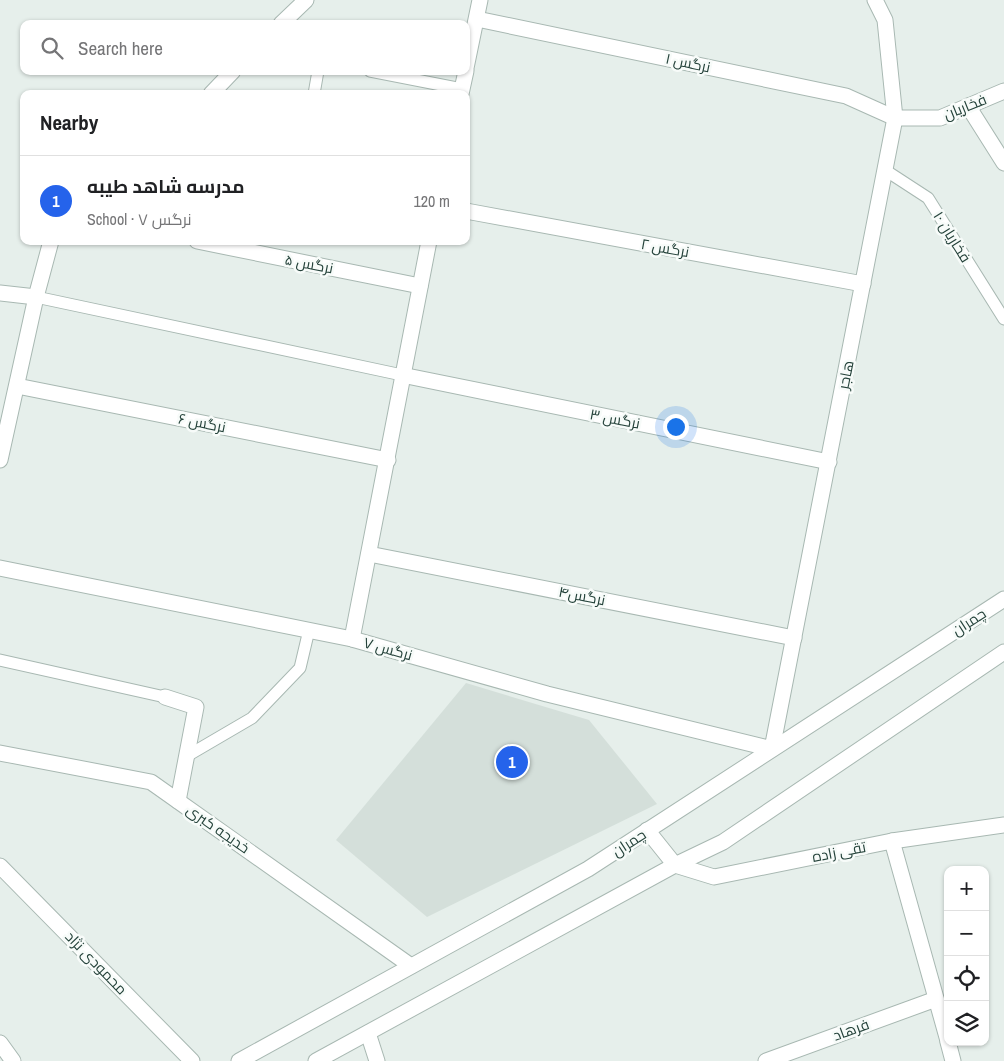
<!DOCTYPE html>
<meta charset="utf-8">
<style>
:root{--surface:#fff;--page:#f2f2f2;--text:#202124;--muted:#757577;--line:#e0e0e0;--accent:#2563eb}
body{margin:0;font-family:"Archivo Narrow",Cairo,sans-serif;background:var(--page);color:var(--text)}
.controls{position:absolute;right:15px;bottom:15px;display:grid;overflow:hidden;border-radius:10px;box-shadow:0 1px 4px #0004}
.controls button{width:45px;height:45px;display:grid;place-items:center;padding:0;border:0;border-bottom:1px solid var(--line);background:var(--surface);color:var(--text);font:25px sans-serif}
.you{position:absolute;left:675px;top:426px;width:18px;height:18px;margin:-12px;border:4px solid #fff;border-radius:50%;background:#1a73e8;box-shadow:0 0 0 8px #1a73e833}
.badge{display:grid;place-items:center;width:32px;height:32px;border-radius:50%;background:var(--accent);color:#fff;font-size:16px;font-weight:700}
.pin{position:absolute;translate:-50% -50%;border:2px solid #fff;box-shadow:0 1px 5px #0006}
.list{margin:0;padding:0;list-style:none}
h2{display:flex;justify-content:space-between;align-items:center;height:65px;margin:0;padding:0 20px;font-size:21px}
h2 small{font-size:16px;font-weight:400;color:var(--muted)}
.list li{display:grid;grid-template-columns:32px 1fr auto;gap:15px;align-items:center;box-sizing:border-box;height:90px;padding:0 20px;border-top:1px solid var(--line)}
.list b{display:block;font-size:19px;white-space:nowrap}
.list p{margin:0;font-size:16px;white-space:nowrap;color:var(--muted)}
.list em{font-size:16px;font-style:normal;color:var(--muted)}
.icon{flex:none;width:28px;height:28px;fill:none;stroke:currentColor;stroke-width:2;stroke-linecap:round;stroke-linejoin:round}
.map{position:relative;flex:none;width:1004px;height:1061px;overflow:hidden}
.search{position:absolute;background:var(--surface);box-shadow:0 1px 4px #0004;left:20px;top:20px;width:450px;height:55px;display:flex;align-items:center;gap:12px;box-sizing:border-box;padding:0 18px;border-radius:10px;color:var(--muted);font-size:19px}
.panel{position:absolute;background:var(--surface);box-shadow:0 1px 4px #0004;left:20px;top:90px;width:450px;height:155px;border-radius:10px}
.map>svg:first-child{display:block}
.built{fill:#d4dfda}
.lines{fill:none;stroke-linecap:round;stroke-linejoin:round}
.service-casing{stroke:#a8b8b2;stroke-width:13}
.minor-casing{stroke:#a8b8b2;stroke-width:17}
.tertiary-casing{stroke:#a8b8b2;stroke-width:17}
.service{stroke:#fff;stroke-width:11}
.minor{stroke:#fff;stroke-width:15}
.tertiary{stroke:#fff;stroke-width:15}
.labels{text-anchor:middle;stroke-width:5;stroke-linejoin:round;paint-order:stroke}
.street-label{font-size:15px;fill:#24423a;stroke:#f7fbf9}
</style>
<div class="map">
<svg width="1004" height="1061" viewBox="0 0 1004 1061">
<rect width="100%" height="100%" fill="#e6efeb"/>
<path class="built" d="M466,683L589,720L657,804L427,917L336,840Z"/>
<g class="lines">
<g class="service-casing">
<g id="service">
<path d="M370,71L462,89"/>
<path d="M314,94L318,71"/>
<path d="M885,170L928,198L1004,319"/>
<path d="M36,297L402,375"/>
<path d="M0,660L165,697"/>
<path d="M187,756L252,718L300,668L309,630"/>
</g>
</g>
<g class="minor-casing">
<g id="minor">
<path d="M477,19L846,96L895,118H940L1004,91"/>
<path d="M281,24L306,0"/>
<path d="M466,68L480,0"/>
<path d="M211,94L233,71"/>
<path d="M461,94L466,71"/>
<path d="M968,106L1004,163"/>
<path d="M466,211L863,284"/>
<path d="M197,241L420,286"/>
<path d="M0,293L36,297"/>
<path d="M402,375L829,462"/>
<path d="M17,386L388,460"/>
<path d="M0,460L36,297L51,241"/>
<path d="M369,554L794,638"/>
<path d="M0,568L352,639L547,694L772,749L895,118L885,20L875,0"/>
<path d="M352,639L429,241"/>
<path d="M165,697L196,707L178,801"/>
<path d="M0,753L151,782L411,966"/>
<path d="M647,830L675,865L714,877L892,841L1004,825"/>
<path d="M892,841L948,1041"/>
<path d="M0,866L192,1061"/>
<path d="M368,1033L377,1061"/>
<path d="M948,1042L953,1061"/>
<path d="M0,1043L13,1061"/>
<path d="M766,1061L936,999"/>
</g>
</g>
<g class="tertiary-casing">
<g id="tertiary">
<path d="M239,1061L588,869L1004,599"/>
<path d="M316,1061L675,865L723,842L1004,652"/>
</g>
</g>
<use href="#service" class="service"/>
<use href="#minor" class="minor"/>
<use href="#tertiary" class="tertiary"/>
</g>
<g class="labels">
<g class="street-label">
<text transform="translate(688 63) rotate(12)" y="5">نرگس ۱</text>
<text transform="translate(965 107) rotate(-22)" y="5">فخاریان</text>
<text transform="translate(952 237) rotate(58)" y="5">فخاریان ۱۰</text>
<text transform="translate(665 248) rotate(10)" y="5">نرگس ۲</text>
<text transform="translate(309 264) rotate(11)" y="5">نرگس ۵</text>
<text transform="translate(846 375) rotate(-79)" y="5">هاجر</text>
<text transform="translate(615 419) rotate(11)" y="5">نرگس ۳</text>
<text transform="translate(202 423) rotate(11)" y="5">نرگس ۶</text>
<text transform="translate(582 596) rotate(11)" y="5">نرگس۴</text>
<text transform="translate(969 622) rotate(-33)" y="5">چمران</text>
<text transform="translate(388 649) rotate(16)" y="5">نرگس ۷</text>
<text transform="translate(218 829) rotate(35)" y="5">خدیجه کبری</text>
<text transform="translate(629 843) rotate(-33)" y="5">چمران</text>
<text transform="translate(839 852) rotate(-11)" y="5">تقی زاده</text>
<text transform="translate(96 963) rotate(46)" y="5">محمودی نژاد</text>
<text transform="translate(851 1030) rotate(-20)" y="5">فرهاد</text>
</g>
</g>
</svg>
<div class="controls">
<button>+</button>
<button>−</button>
<button><svg class="icon" aria-label="locate" viewBox="0 0 24 24"><circle cx="12" cy="12" r="6"/><path d="M12 2v4M12 18v4M2 12h4M18 12h4"/></svg></button>
<button><svg class="icon" aria-label="layers" viewBox="0 0 24 24"><path d="M12 4l9 5-9 5-9-5zM3 14l9 5 9-5"/></svg></button>
</div>
<div class="you"></div>
<div class="pin badge" style="left:512px;top:762px">1</div>
<div class="search"><svg class="icon" aria-label="search" viewBox="0 0 24 24"><circle cx="10" cy="10" r="6"/><path d="M15 15l6 6"/></svg>Search here</div>
<section class="panel">
<h2>Nearby<small></small></h2>
<ul class="list">
<li><span class="badge">1</span><div><b>مدرسه شاهد طیبه</b><p>School · نرگس ۷</p></div><em>120 m</em></li>
</ul>
</section>
</div>
